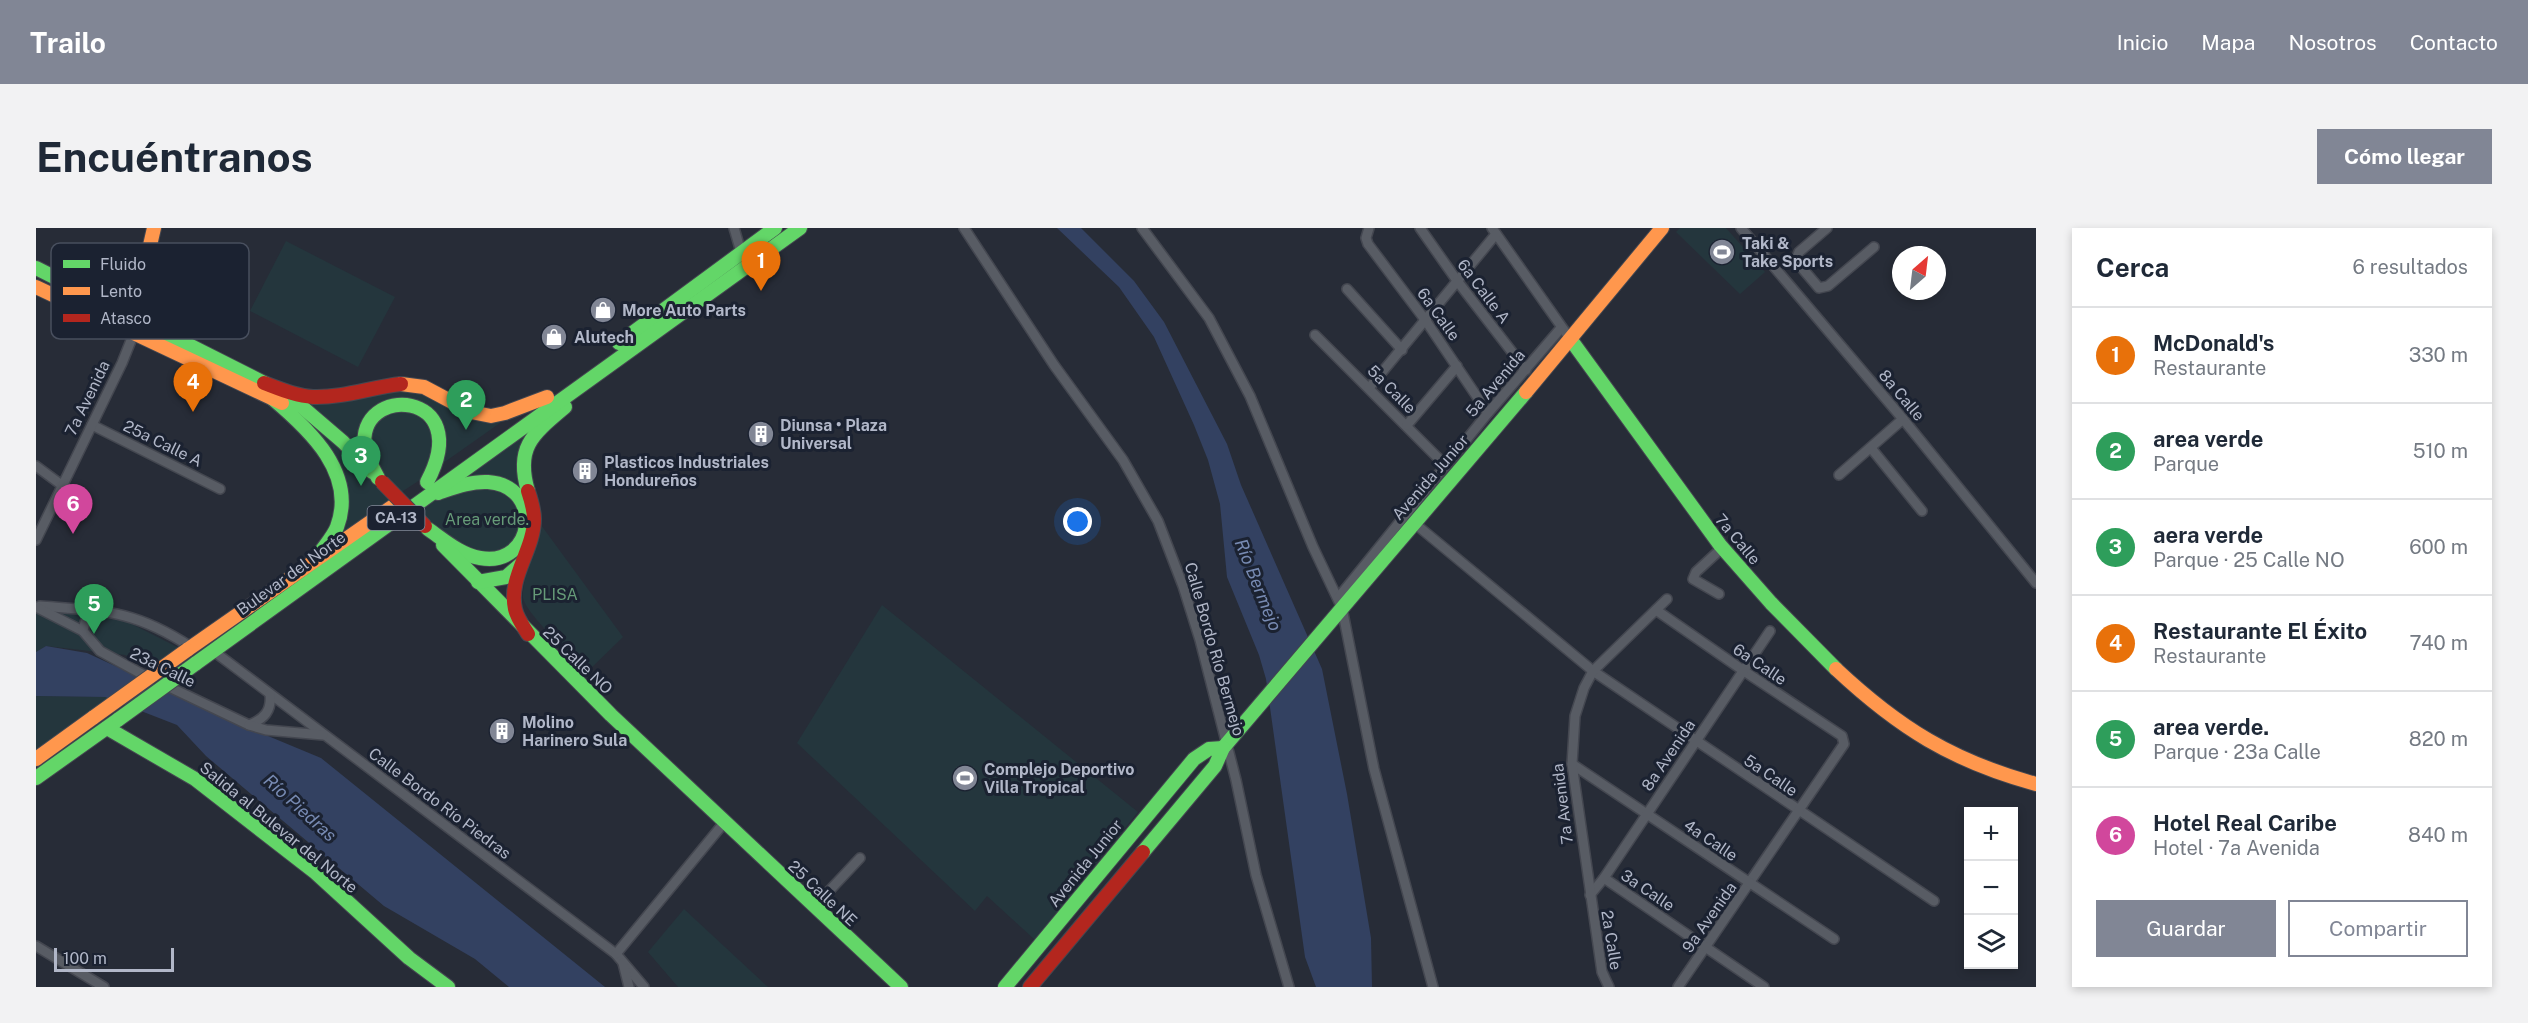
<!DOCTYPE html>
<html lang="es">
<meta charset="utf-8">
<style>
:root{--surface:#fff;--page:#f2f2f3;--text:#1f2937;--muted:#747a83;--line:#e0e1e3;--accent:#818695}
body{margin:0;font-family:"Public Sans",sans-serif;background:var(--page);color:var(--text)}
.controls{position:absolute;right:18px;bottom:18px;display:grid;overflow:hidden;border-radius:0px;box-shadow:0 3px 9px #0003}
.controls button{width:54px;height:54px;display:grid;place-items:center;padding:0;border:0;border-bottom:2px solid var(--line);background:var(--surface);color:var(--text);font:30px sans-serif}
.compass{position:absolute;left:1856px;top:18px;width:54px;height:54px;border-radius:50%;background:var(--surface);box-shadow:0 3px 9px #0003;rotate:28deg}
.scale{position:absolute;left:18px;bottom:15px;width:120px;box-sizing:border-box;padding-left:6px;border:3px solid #b1b7c8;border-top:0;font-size:16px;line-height:21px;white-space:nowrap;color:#b1b7c8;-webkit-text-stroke:4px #1b2231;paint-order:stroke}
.you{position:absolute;left:1042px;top:294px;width:21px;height:21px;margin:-15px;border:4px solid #fff;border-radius:50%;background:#1a73e8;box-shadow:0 0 0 9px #1a73e833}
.badge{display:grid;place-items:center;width:39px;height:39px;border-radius:50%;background:var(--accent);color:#fff;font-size:20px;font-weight:700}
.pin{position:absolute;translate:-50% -50px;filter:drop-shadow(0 2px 3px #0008)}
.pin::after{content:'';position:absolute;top:32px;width:21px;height:18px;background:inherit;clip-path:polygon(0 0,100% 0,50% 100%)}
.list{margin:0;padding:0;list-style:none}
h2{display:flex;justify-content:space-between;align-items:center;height:78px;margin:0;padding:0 24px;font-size:26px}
h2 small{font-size:20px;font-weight:400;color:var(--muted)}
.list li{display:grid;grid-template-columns:39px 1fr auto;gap:18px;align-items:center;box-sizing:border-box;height:96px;padding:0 24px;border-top:2px solid var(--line)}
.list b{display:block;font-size:22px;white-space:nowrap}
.list p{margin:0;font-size:20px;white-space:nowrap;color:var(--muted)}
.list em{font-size:20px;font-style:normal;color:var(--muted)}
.actions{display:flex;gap:12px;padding:18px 24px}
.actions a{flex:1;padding:14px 0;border:2px solid var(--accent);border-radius:0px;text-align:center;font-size:21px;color:var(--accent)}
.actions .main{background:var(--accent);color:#fff}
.icon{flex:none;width:33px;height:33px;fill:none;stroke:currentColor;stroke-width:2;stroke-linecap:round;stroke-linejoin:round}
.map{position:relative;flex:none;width:2000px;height:759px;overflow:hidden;border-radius:0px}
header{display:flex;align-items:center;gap:36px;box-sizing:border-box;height:84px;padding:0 30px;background:var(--accent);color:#fff}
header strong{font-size:28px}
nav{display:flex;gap:33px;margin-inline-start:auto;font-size:21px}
.intro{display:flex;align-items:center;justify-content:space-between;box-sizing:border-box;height:144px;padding:0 36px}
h1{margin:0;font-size:42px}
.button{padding:15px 27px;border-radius:0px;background:var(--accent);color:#fff;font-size:21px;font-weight:700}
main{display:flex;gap:36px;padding:0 36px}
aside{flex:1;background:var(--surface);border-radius:0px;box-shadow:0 3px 9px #0003}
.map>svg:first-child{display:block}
.green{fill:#24363d}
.water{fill:#334161}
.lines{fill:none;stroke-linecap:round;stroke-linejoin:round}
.street-casing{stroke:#444750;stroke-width:12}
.fast-casing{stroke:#444750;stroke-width:16}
.slow-casing{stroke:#444750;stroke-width:16}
.jam-casing{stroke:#444750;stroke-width:16}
.street{stroke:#585c64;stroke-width:9}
.fast{stroke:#63d668;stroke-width:14}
.slow{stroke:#ff974d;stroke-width:14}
.jam{stroke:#b3261e;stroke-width:14}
.fast-bridge-casing{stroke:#444750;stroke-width:16;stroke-linecap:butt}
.slow-bridge-casing{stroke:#444750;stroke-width:16;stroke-linecap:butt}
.jam-bridge-casing{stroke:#444750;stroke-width:16;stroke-linecap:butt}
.fast-bridge{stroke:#63d668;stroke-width:14}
.slow-bridge{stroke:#ff974d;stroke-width:14}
.jam-bridge{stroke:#b3261e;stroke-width:14}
.labels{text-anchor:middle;stroke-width:6;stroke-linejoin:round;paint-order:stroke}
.shield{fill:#1b2231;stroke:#848a9b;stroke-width:1.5}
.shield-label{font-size:15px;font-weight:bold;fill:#b1b7c8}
.poi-label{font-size:16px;font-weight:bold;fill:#b1b7c8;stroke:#1b2231;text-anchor:start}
.street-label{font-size:16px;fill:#b1b7c8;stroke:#1b2231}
.park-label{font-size:16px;fill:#669b78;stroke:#1b2231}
.water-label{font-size:18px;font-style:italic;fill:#778ab2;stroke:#1b2231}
.key{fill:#1b2231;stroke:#484f5e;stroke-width:1.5}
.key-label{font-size:16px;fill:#b1b7c8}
</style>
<header>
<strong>Trailo</strong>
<nav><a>Inicio</a><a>Mapa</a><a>Nosotros</a><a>Contacto</a></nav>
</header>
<div class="intro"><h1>Encuéntranos</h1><a class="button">Cómo llegar</a></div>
<main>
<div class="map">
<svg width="2000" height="759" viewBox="0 0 2000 759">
<rect width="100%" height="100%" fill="#272c37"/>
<g class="green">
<path d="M1644,0H1690L1729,44L1704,66L1640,4Z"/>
<path d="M250,13L359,69L322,139L214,83Z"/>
<path d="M382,161L432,186L484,181L403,238L394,183L339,181L328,228L299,198L266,171Z"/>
<path d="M355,179L380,183L400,211L390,248L364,265L341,241L334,205Z"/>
<path d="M276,199H280L300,215L355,271L301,309L312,269Z"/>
<path d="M490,203H497L483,264L425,255Z"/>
<path d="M442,258L479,269L486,305L466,325H438L401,303L382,282L396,273Z"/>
<path d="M505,297L587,409L551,444C538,430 490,386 487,370C485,356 501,312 505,297Z"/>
<path d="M846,377L1102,584L999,712L951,668L939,683L761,515Z"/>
<path d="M3,385H41L92,394L147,422L120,440L89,427L10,418L0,424V386Z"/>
<path d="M0,468L69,469L77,472L0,526Z"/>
<path d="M648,681L732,759H642L612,724Z"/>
</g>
<g class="water">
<path d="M1021,0H1045L1098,53L1128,94L1191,216L1205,257L1286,441L1311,566L1335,710L1336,759H1280L1269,729L1230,451L1223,427L1191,349L1184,276L1172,232L1158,197L1118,109L1083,59Z"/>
<path d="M10,418L51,425L220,503L285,530L569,759H473L439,731L348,678L170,528L141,497L69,469L0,468V424Z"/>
</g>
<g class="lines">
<g class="street-casing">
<g id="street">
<path d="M698,0L705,24"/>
<path d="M928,0L1018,137L1087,232L1122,293L1147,358L1164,412L1200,552L1220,647L1253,759"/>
<path d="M1106,0L1173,90L1214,168L1277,319L1306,380L1338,541L1397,759"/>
<path d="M1333,0L1330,10L1332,16L1390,93L1452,185"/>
<path d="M1384,0L1422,54L1490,142"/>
<path d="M1456,0L1535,112"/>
<path d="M1705,0L1867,191L2000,355"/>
<path d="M1791,0L1763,24L1761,29L1766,40L1783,60L1792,58L1838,19"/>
<path d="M1311,61L1366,122"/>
<path d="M1279,107L1410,238"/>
<path d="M1333,160L1460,6"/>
<path d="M56,197L184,261"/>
<path d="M1371,197L1421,138"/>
<path d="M1835,220L1886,283"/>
<path d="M0,238L27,258"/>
<path d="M1803,247L1867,191"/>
<path d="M1377,294L1557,443L1898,673"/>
<path d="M0,312L86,135L98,105"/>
<path d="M1683,366L1657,351L1660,344L1686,320"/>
<path d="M1302,370L1452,185L1525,100"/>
<path d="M4,378C69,383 98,382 155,419"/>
<path d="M0,379L47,403L64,423L113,450"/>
<path d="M1620,382L1708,443L1806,508L1808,516L1642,759"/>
<path d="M47,403L49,394L62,382"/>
<path d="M176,422L580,726L608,759"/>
<path d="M129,457L213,497C228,491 236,483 234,466"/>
<path d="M213,497L230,502L287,507"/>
<path d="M1536,536L1798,711"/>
<path d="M1568,650L1728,759"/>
<path d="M1554,667L1568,650L1734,403"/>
<path d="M778,679L824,630"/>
<path d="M0,718L68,759"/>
<path d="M580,726L687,596"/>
<path d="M587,735L593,759"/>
<path d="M1573,759L1566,744L1536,536L1539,488L1548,460L1557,443L1631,371"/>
</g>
</g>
<g class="fast-casing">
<g id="fast">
<path d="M0,40L228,155L265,178L307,214L336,244"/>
<path d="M1535,112L1684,317L1735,375L1800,441"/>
<path d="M583,115L739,0"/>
<path d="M237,171C274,202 321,246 301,299C298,307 291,315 286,322"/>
<path d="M342,250C337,240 331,231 329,220C319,155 441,161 391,254"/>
<path d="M492,263C479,219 497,206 529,179"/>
<path d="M392,301C408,312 425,327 444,330C499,340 509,258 452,254C435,253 417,260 402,265"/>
<path d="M407,317L575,487L865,759"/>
<path d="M442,354L470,349L485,336"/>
<path d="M159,436L764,0"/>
<path d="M71,500L159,551L280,645L373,730L412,759"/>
<path d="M0,550L83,491"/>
<path d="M1107,624L1179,538L1187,520L1490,164"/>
<path d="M969,759L1158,531L1173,521L1187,520"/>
</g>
</g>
<g class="slow-casing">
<g id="slow">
<path d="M0,59L246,175"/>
<path d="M99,97L104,61L118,0"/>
<path d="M365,156L388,159L435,184L455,188L469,185L511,169"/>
<path d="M1490,164L1626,0"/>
<path d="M151,422L363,274"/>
<path d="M1800,441C1863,500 1916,533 2000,556"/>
<path d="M0,531L58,489"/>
</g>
</g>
<g class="jam-casing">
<g id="jam">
<path d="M228,155C244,161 260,168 277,169C307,170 336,159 365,156"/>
<path d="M492,406C487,398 481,390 479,381C472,349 498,322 498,291C498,281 495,272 492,263"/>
<path d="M994,759L1107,624"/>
</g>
</g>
<use href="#street" class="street"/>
<use href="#fast" class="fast"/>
<use href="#slow" class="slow"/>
<use href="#jam" class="jam"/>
<g class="fast-bridge-casing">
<path id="fast-bridge" d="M83,491L159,436"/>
</g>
<g class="slow-bridge-casing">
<path id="slow-bridge" d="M58,489L151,422"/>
</g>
<g class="jam-bridge-casing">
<path id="jam-bridge" d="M346,254L389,298"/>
</g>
<use href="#fast-bridge" class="fast-bridge"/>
<use href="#slow-bridge" class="slow-bridge"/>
<use href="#jam-bridge" class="jam-bridge"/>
</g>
<defs>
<g id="stadium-disc" transform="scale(1.35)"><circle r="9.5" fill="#818695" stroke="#1b2231"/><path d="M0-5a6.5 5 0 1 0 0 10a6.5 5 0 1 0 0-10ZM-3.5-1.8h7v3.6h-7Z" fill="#fff"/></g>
<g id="shop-disc" transform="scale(1.35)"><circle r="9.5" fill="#818695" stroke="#1b2231"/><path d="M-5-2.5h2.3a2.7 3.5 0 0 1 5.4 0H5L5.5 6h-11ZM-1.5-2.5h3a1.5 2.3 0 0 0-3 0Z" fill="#fff"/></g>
<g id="building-disc" transform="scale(1.35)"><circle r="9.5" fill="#818695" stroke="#1b2231"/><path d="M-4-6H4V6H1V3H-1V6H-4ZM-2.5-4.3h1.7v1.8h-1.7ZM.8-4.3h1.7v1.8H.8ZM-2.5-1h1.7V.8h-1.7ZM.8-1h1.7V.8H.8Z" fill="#fff"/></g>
</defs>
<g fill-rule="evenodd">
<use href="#stadium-disc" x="1686" y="24"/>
<use href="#shop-disc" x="567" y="82"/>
<use href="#shop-disc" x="518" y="109"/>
<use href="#building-disc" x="725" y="206"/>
<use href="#building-disc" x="549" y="243"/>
<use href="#building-disc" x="466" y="503"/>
<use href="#stadium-disc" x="929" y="550"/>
</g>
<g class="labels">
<rect class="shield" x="331.5" y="278" width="57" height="24" rx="4.5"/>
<g class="shield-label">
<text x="360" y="295">CA-13</text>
</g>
<g class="poi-label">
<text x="1706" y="21">Taki &amp;<tspan x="1706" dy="18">Take Sports</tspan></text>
<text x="586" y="88">More Auto Parts</text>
<text x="538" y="115">Alutech</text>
<text x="744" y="203">Diunsa • Plaza<tspan x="744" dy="18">Universal</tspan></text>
<text x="568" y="240">Plasticos Industriales<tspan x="568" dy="18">Hondureños</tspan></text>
<text x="486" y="500">Molino<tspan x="486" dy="18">Harinero Sula</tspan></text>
<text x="948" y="547">Complejo Deportivo<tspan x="948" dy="18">Villa Tropical</tspan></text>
</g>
<g class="street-label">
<text transform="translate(1448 63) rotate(53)" y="6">6a Calle A</text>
<text transform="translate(1403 86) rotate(54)" y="6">6a Calle</text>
<text transform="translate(1459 155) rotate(-50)" y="6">5a Avenida</text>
<text transform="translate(1356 161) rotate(45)" y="6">5a Calle</text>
<text transform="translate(1866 167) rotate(50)" y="6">8a Calle</text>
<text transform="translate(51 170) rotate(-64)" y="6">7a Avenida</text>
<text transform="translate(127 215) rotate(26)" y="6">25a Calle A</text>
<text transform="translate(1394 249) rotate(-49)" y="6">Avenida Junior</text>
<text transform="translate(1702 311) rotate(50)" y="6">7a Calle</text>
<text transform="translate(255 345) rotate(-36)" y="6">Bulevar del Norte</text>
<text transform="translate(1179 421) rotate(74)" y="6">Calle Bordo Río Bermejo</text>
<text transform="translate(542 432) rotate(44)" y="6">25 Calle NO</text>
<text transform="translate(1724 436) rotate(34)" y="6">6a Calle</text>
<text transform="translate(127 439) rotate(26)" y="6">23a Calle</text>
<text transform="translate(1632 527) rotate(-56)" y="6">8a Avenida</text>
<text transform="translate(1735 547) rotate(34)" y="6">5a Calle</text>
<text transform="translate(404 575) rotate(37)" y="6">Calle Bordo Río Piedras</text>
<text transform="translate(1526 576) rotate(-97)" y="6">7a Avenida</text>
<text transform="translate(243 599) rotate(39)" y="6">Salida al Bulevar del Norte</text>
<text transform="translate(1675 612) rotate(34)" y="6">4a Calle</text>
<text transform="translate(1049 635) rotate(-51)" y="6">Avenida Junior</text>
<text transform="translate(1612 662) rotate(34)" y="6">3a Calle</text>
<text transform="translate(787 665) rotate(43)" y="6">25 Calle NE</text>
<text transform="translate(1673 689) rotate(-55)" y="6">9a Avenida</text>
<text transform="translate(1576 712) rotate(81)" y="6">2a Calle</text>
</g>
<g class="park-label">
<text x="451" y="297">Area verde.</text>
<text x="519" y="372">PLISA</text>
</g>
<g class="water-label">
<text transform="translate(1222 357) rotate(68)" y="6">Río Bermejo</text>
<text transform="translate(264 580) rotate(42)" y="6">Río Piedras</text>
</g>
</g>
<rect x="15" y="15" width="198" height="96" rx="9" class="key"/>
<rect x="27" y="32" width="27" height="8" fill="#63d668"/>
<rect x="27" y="59" width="27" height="8" fill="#ff974d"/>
<rect x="27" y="86" width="27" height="8" fill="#b3261e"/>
<g class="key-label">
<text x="64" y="42">Fluido</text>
<text x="64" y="69">Lento</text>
<text x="64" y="96">Atasco</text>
</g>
</svg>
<div class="controls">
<button>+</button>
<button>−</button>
<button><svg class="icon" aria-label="layers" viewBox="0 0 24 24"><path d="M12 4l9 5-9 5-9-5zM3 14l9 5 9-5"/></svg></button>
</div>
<svg class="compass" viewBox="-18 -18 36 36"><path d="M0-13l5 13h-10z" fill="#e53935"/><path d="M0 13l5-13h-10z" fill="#747a83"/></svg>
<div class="scale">100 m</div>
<div class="you"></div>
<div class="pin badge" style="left:725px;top:63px;background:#e8710a">1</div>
<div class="pin badge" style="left:430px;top:202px;background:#2e9e5b">2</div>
<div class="pin badge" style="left:325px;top:258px;background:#2e9e5b">3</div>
<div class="pin badge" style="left:157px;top:184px;background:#e8710a">4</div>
<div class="pin badge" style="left:58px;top:406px;background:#2e9e5b">5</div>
<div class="pin badge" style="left:37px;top:306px;background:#d1479c">6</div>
</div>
<aside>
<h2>Cerca<small>6 resultados</small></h2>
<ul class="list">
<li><span class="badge" style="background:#e8710a">1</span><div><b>McDonald's</b><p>Restaurante</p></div><em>330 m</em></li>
<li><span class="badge" style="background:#2e9e5b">2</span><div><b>area verde</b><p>Parque</p></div><em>510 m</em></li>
<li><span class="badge" style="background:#2e9e5b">3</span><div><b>aera verde</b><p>Parque · 25 Calle NO</p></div><em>600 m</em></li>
<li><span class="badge" style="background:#e8710a">4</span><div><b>Restaurante El Éxito</b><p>Restaurante</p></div><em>740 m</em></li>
<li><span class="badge" style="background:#2e9e5b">5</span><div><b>area verde.</b><p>Parque · 23a Calle</p></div><em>820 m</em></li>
<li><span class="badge" style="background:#d1479c">6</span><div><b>Hotel Real Caribe</b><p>Hotel · 7a Avenida</p></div><em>840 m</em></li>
</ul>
<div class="actions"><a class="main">Guardar</a><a>Compartir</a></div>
</aside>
</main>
